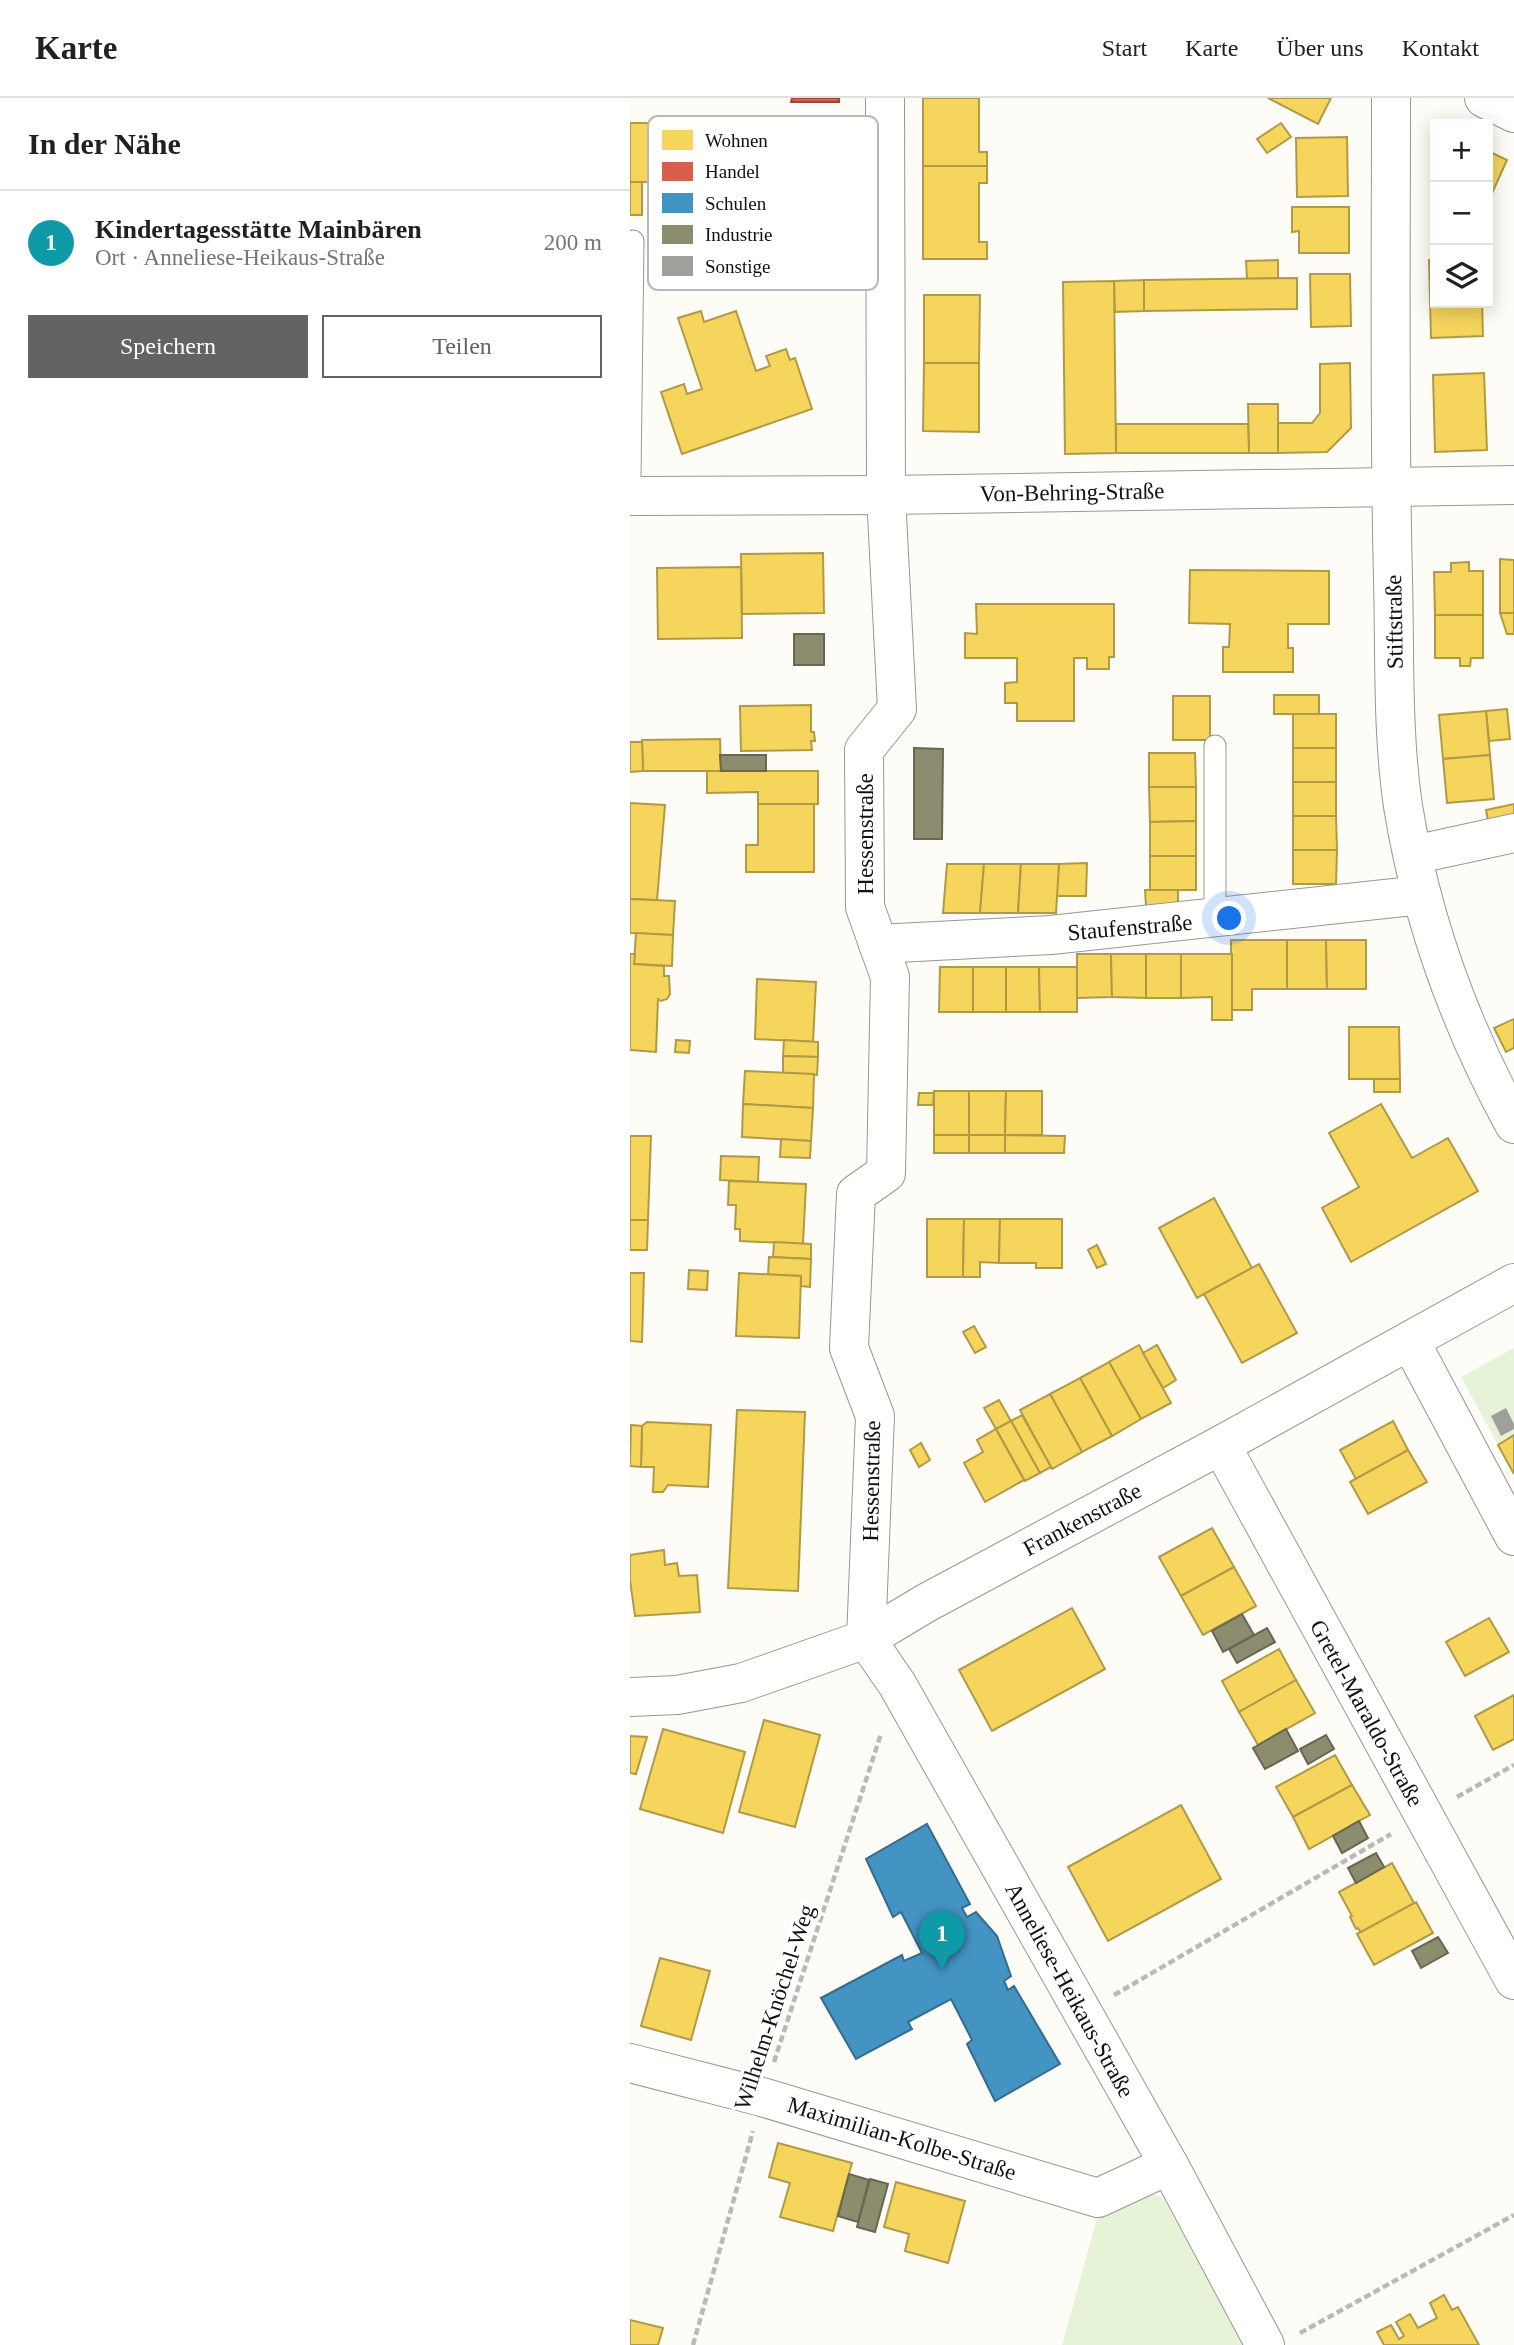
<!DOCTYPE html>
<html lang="de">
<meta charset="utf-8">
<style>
:root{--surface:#fff;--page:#f2f2f2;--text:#202124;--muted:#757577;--line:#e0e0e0;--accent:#646362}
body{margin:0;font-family:"Times New Roman",serif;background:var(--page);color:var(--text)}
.controls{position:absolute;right:21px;top:21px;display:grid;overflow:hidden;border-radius:0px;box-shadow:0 4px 18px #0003}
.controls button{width:63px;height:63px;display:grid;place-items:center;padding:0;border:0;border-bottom:2px solid var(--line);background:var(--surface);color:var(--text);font:35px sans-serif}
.you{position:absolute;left:600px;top:821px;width:24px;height:24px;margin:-18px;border:5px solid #fff;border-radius:50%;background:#1a73e8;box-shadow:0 0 0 10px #1a73e833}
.badge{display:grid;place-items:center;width:46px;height:46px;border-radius:50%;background:var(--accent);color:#fff;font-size:23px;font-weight:700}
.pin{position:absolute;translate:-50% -58px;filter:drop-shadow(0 2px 4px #0008)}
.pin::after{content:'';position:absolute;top:37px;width:24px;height:21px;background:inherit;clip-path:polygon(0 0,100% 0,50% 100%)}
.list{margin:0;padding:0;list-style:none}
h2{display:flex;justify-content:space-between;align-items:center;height:91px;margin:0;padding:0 28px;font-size:30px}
h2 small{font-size:23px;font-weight:400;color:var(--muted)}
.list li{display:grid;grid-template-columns:46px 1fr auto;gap:21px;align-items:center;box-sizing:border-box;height:105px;padding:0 28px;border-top:2px solid var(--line)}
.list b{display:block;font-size:26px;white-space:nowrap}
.list p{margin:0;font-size:23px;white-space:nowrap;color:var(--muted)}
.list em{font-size:23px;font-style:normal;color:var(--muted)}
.actions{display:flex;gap:14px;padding:21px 28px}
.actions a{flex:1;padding:16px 0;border:2px solid var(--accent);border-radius:0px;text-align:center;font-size:24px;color:var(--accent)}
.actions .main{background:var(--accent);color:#fff}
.icon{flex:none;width:38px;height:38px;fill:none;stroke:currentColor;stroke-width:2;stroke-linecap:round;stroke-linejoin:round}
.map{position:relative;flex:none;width:884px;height:2247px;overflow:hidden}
header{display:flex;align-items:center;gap:42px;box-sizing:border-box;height:98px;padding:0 35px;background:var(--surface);border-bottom:2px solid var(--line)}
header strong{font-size:33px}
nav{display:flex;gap:38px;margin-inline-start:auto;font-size:24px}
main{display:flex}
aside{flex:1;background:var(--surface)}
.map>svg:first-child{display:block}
.green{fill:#e7f3d7}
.homes{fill:#f6d55c;stroke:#b19a46;stroke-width:2}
.shops{fill:#d6604d;stroke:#9b483b;stroke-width:2}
.schools{fill:#4393c3;stroke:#346c8e;stroke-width:2}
.industry{fill:#8c8c6e;stroke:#676752;stroke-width:2}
.building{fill:#a19f9c}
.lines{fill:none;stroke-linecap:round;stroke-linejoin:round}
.service-casing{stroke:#979795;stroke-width:23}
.minor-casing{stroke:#979795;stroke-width:40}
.path{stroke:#b9b9b8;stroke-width:4.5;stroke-dasharray:7 3.5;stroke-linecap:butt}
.service{stroke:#fffffe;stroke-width:21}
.minor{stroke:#fffffe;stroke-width:38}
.labels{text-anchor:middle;stroke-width:7;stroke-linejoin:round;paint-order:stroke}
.street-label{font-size:23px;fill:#111;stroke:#fff}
.key{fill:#fff;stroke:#b8b8b8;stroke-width:2}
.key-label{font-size:19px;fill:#111}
</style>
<header>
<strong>Karte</strong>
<nav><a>Start</a><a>Karte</a><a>Über uns</a><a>Kontakt</a></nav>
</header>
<main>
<aside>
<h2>In der Nähe<small></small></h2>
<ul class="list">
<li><span class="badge" style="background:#0f9aa8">1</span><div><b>Kindertagesstätte Mainbären</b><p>Ort · Anneliese-Heikaus-Straße</p></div><em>200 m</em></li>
</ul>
<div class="actions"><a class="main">Speichern</a><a>Teilen</a></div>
</aside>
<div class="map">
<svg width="884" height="2247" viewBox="0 0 884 2247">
<rect width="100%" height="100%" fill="#fdfcf7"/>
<g class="green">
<path d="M884,1250V1376L831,1279Z"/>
<path d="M510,2092L533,2100L615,2247H432L468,2117Z"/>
</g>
<g class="homes">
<path d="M293,0H349V54H357V68H293Z"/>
<path d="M638,0H701L688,26Z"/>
<path d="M0,25H19V28H35V84H0Z"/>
<path d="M651,25L661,39L637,55L627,41Z"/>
<path d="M717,39L718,98L667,99L666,40Z"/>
<path d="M858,53L877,62L858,104Z"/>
<path d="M293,68H357V85H349V144H357V161H293Z"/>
<rect x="0" y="84" width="12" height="33"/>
<path d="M662,109H719V155H669V133L662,134Z"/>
<path d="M648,162V180L617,181L616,163Z"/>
<path d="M799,162H805V205H852L853,238L801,240Z"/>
<path d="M680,176H720L721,228L681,229Z"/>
<path d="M667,180V211L514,213V182Z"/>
<path d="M514,182V213L485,214L484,183Z"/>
<path d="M484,183L486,355L435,356L433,184Z"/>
<path d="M294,197H350L349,265H294Z"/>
<path d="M71,213L74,224L106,213L126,273L140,268L136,258L156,251L160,262L165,260L182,311L52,356L31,294L54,286L57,296L72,291L48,220Z"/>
<path d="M294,265H349V334L293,333Z"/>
<path d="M720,265L721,330L697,354L648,355V325H682L690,315V266Z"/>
<path d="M854,275L857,352L805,354L803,277Z"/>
<path d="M618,306H648V355H619Z"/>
<path d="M486,326H618L619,355H486Z"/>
<path d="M193,455L194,515L112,516L111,456Z"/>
<path d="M870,461L884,462V515H870Z"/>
<path d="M839,464V473H853V517H805L804,474H821V465Z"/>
<path d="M111,469L112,540L28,541L27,470Z"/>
<path d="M560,472L699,473V526H658V550H663V574H593V549H599L600,526L559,525Z"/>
<path d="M346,506H484V559H479V571H457V560H444V623H387V605H375V585L387,584V560H335V535L347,536Z"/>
<path d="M870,515H884V536H877Z"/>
<path d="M805,517H853V560H841L840,568H830V560H805Z"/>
<rect x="644" y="597" width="45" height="19"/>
<rect x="543" y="598" width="37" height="44"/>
<path d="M181,607V634H184L185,643H181L182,652L111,653L110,608Z"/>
<path d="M877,611L880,641L859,643L856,613Z"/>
<path d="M856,613L860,657L813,661L809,617Z"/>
<rect x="663" y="616" width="43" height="34"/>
<path d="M90,641L91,673H13L12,642Z"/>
<path d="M0,644H12L13,673L0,674Z"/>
<rect x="663" y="650" width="43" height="34"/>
<path d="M519,655H565L566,689H519Z"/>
<path d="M860,657L864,701L817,705L813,661Z"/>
<path d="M77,673H188V706H128V694L77,695Z"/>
<rect x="663" y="684" width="43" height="34"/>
<path d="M519,689H566V723L520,724Z"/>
<path d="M0,705L35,707L27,802L0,801Z"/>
<path d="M128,706H184V774H116V747H128Z"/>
<path d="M884,706V722L859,728L856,712Z"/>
<path d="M663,718H706L707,752H663Z"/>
<path d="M566,723V758H520V724Z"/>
<path d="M663,752H707L706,786H663Z"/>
<rect x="520" y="758" width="46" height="34"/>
<path d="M457,765L456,798H426L429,766Z"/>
<path d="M317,766H354L350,815H313Z"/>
<path d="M354,766H391L388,815H350Z"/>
<path d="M391,766H429L426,815H388Z"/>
<path d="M515,792H548V808H516Z"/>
<path d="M0,801L45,803L43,837L0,835Z"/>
<path d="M6,835L43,837L42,868L4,866Z"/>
<path d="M601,842H657V891H622V912H601Z"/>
<path d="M657,842H696L697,891H657Z"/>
<path d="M696,842H736V891H697Z"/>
<path d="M0,856H5L4,866L34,868V878H39L40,896L37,901L31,903L28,901L26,954L0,952Z"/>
<path d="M447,856H481L482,899L447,900Z"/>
<path d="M481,856H516V900L482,899Z"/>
<rect x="516" y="856" width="35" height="44"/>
<path d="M551,856H602V922H582V899L551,900Z"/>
<path d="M310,869H343V914H309Z"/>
<rect x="343" y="869" width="33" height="45"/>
<path d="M376,869H409L410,914H376Z"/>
<path d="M409,869H447V914H410Z"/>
<path d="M127,881L186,884L183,944L125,941Z"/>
<path d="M884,921V950L876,954L864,930Z"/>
<path d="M719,929H769L770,981H719Z"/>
<path d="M46,942L60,943L59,955L45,954Z"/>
<path d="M154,942L188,944V959L153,958Z"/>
<path d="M153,958L188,959L187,977L153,975Z"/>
<path d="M115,973L184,976L183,1010L113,1006Z"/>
<rect x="744" y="981" width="26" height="13"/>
<rect x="304" y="993" width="35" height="44"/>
<path d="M339,993H376L375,1037H339Z"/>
<path d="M376,993H412V1037H375Z"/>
<path d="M289,995H304L303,1007H288Z"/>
<path d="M113,1006L183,1010L181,1043L112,1039Z"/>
<path d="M751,1006L782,1060L818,1040L848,1093L721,1164L692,1110L729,1089L699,1035Z"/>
<rect x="304" y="1037" width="35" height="18"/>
<rect x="339" y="1037" width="36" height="18"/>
<path d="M375,1037L435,1038L434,1055H375Z"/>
<path d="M0,1038H21L18,1122H0Z"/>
<path d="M151,1041L181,1043L180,1060L150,1059Z"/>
<path d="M91,1058L129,1059L128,1084L90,1082Z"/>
<path d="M99,1083L176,1086L173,1146L110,1143V1131H105L106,1107H98Z"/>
<path d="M584,1100L622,1170L567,1200L529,1130Z"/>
<path d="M297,1121H334L333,1179H297Z"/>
<path d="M334,1121H370L369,1165L350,1164V1179H333Z"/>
<path d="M370,1121H432V1170H406V1165H369Z"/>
<path d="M0,1122H18L17,1152H0Z"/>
<path d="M144,1144L181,1146V1161L143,1159Z"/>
<path d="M467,1147L476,1166L467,1170L458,1152Z"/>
<path d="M139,1159L181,1161L180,1189L171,1188V1178L138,1177Z"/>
<path d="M629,1166L667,1235L612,1265L574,1196Z"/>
<path d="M59,1172L78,1173L77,1192L58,1191Z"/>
<path d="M0,1175H14L12,1244L0,1243Z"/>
<path d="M109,1175L171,1178L169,1240L106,1238Z"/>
<path d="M344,1228L356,1249L345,1255L333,1234Z"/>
<path d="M509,1247L541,1305L511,1321L479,1264Z"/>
<path d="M527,1247L546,1282L533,1290L513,1255Z"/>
<path d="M479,1264L511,1321L482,1338L450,1280Z"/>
<path d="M450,1280L482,1338L452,1354L420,1296Z"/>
<path d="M420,1296L452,1354L422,1371L390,1312Z"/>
<path d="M369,1302L381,1323L366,1331L354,1310Z"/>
<path d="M107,1312L175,1314L168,1493L98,1490Z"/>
<path d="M392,1317L421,1369L410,1375L381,1323Z"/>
<path d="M381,1323L410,1375L395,1383L366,1331Z"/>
<path d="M763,1323L778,1352L726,1381L710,1352Z"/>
<path d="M17,1324L81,1327L78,1389L38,1387L33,1394H23L24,1369H11L12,1328Z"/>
<path d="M1,1327L12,1328L11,1369L0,1368Z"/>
<path d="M366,1331L394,1382L355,1404L334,1365L353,1354L347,1342Z"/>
<path d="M884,1337V1376L868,1347Z"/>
<path d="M291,1345L300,1362L289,1369L280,1352Z"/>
<path d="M778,1352L797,1384L738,1416L720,1384Z"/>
<path d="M582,1430L604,1469L551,1498L529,1459Z"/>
<path d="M34,1452L35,1467L47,1465L49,1478L67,1477L70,1514L5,1518L0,1482V1457Z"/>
<path d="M604,1469L626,1508L573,1537L551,1498Z"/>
<path d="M442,1510L475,1571L362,1633L329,1572Z"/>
<path d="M859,1520L879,1554L835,1578L816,1544Z"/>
<path d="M649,1551L666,1582L609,1614L592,1583Z"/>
<path d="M666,1582L685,1615L628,1647L609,1614Z"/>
<path d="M884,1597V1641L863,1652L845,1618Z"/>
<path d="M134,1622L190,1637L165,1729L109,1714Z"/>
<path d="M33,1631L115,1654L93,1735L10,1711Z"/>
<path d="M0,1638L17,1639L6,1676L0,1675Z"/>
<path d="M705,1657L722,1687L663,1719L646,1689Z"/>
<path d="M722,1687L740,1717L679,1751L663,1719Z"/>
<path d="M551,1707L591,1781L478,1843L438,1769Z"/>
<path d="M762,1765L784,1805L731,1835L728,1830L726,1831L720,1819L722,1818L709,1794Z"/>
<path d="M786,1804L803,1835L744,1867L727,1836Z"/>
<path d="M30,1860L80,1873L61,1942L11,1928Z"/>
<path d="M148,2045L222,2065L203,2133L150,2119L160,2085L139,2079Z"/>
<path d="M266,2084L335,2103L318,2165L275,2153L279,2136L254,2129Z"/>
<path d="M814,2197L822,2212L828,2209L849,2247H754L747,2234L761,2227L769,2241L774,2238L766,2224L780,2216L788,2230L807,2220L800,2205Z"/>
<path d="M0,2222L33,2230L28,2247H0Z"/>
</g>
<path class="shops" d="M162,0H209V4H161Z"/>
<path class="schools" d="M297,1726L340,1806L332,1810L337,1819L346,1814L367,1838L381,1878L374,1883L378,1892L384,1888L430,1966L365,2003L337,1946L342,1942L321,1901L278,1924L282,1931L226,1961L191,1900L272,1857L274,1863L292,1855L271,1814L263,1819L236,1761Z"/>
<g class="industry">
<rect x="164" y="536" width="30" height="31"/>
<path d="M284,650L313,651L312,741H284Z"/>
<path d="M90,657H136V673H91Z"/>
<path d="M612,1516L624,1537L593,1554L582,1533Z"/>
<path d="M637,1530L645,1544L607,1565L599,1551Z"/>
<path d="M656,1631L668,1653L635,1671L623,1650Z"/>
<path d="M696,1637L704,1651L678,1666L670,1651Z"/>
<path d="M729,1723L738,1740L712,1755L703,1738Z"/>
<path d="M746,1755L754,1769L726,1785L718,1770Z"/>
<path d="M808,1839L818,1855L791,1870L782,1853Z"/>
<path d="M219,2076L239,2082L228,2124L208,2118Z"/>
<path d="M240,2081L258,2086L245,2134L227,2129Z"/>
</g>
<path class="building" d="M876,1310L884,1326V1331L871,1338L861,1318Z"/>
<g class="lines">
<g class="service-casing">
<g id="service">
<path d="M0,380L3,143"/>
<path d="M585,648V821"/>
</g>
</g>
<g class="minor-casing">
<g id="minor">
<path d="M255,0L256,397L267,611L234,652L235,809L260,879L256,1075L226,1096L219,1250L245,1318L236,1541L267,1586L539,2067L635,2247"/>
<path d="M761,0C761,160 759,321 763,481C765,556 762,634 773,708C791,820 830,927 884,1026"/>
<path d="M854,0L884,15"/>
<path d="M0,398L256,397L884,387"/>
<path d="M783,757L884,735"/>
<path d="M248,846L421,837L792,797"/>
<path d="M780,1243L884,1438"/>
<path d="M591,1347L884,1882"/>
<path d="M0,1599L47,1597L111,1585L236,1541L296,1505L591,1347L884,1185"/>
<path d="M0,1965L132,1999L468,2100L539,2067"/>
</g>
</g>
<g class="path">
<path d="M827,1699L884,1667"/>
<path d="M484,1897L761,1736"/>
<path d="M144,1964L251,1636"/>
<path d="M670,2235L884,2117"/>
<path d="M63,2247L123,2033"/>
</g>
<use href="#service" class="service"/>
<use href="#minor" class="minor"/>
</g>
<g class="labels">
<g class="street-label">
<text transform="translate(442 394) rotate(-1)" y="8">Von-Behring-Straße</text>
<text transform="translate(764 524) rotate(-91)" y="8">Stiftstraße</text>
<text transform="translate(235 736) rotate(-90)" y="8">Hessenstraße</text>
<text transform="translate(500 829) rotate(-5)" y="8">Staufenstraße</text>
<text transform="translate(241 1383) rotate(-89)" y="8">Hessenstraße</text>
<text transform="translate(452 1421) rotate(-28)" y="8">Frankenstraße</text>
<text transform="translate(737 1615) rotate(61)" y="8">Gretel-Maraldo-Straße</text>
<text transform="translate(440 1892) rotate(61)" y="8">Anneliese-Heikaus-Straße</text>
<text transform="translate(144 1909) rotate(-72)" y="8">Wilhelm-Knöchel-Weg</text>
<text transform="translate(272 2040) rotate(17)" y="8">Maximilian-Kolbe-Straße</text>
</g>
</g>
<rect x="18" y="18" width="230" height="174" rx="10" class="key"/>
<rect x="32" y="32" width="31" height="20" fill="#f6d55c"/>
<rect x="32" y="64" width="31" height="19" fill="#d6604d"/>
<rect x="32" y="95" width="31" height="20" fill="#4393c3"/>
<rect x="32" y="127" width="31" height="19" fill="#8c8c6e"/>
<rect x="32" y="158" width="31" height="20" fill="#a19f9c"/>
<g class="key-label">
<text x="75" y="49">Wohnen</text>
<text x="75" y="80">Handel</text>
<text x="75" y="112">Schulen</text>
<text x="75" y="143">Industrie</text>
<text x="75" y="175">Sonstige</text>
</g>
</svg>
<div class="controls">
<button>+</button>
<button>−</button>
<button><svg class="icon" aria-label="layers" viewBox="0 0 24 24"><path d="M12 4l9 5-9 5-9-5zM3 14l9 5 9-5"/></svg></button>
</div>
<div class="you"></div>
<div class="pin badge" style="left:312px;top:1871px;background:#0f9aa8">1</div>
</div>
</main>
